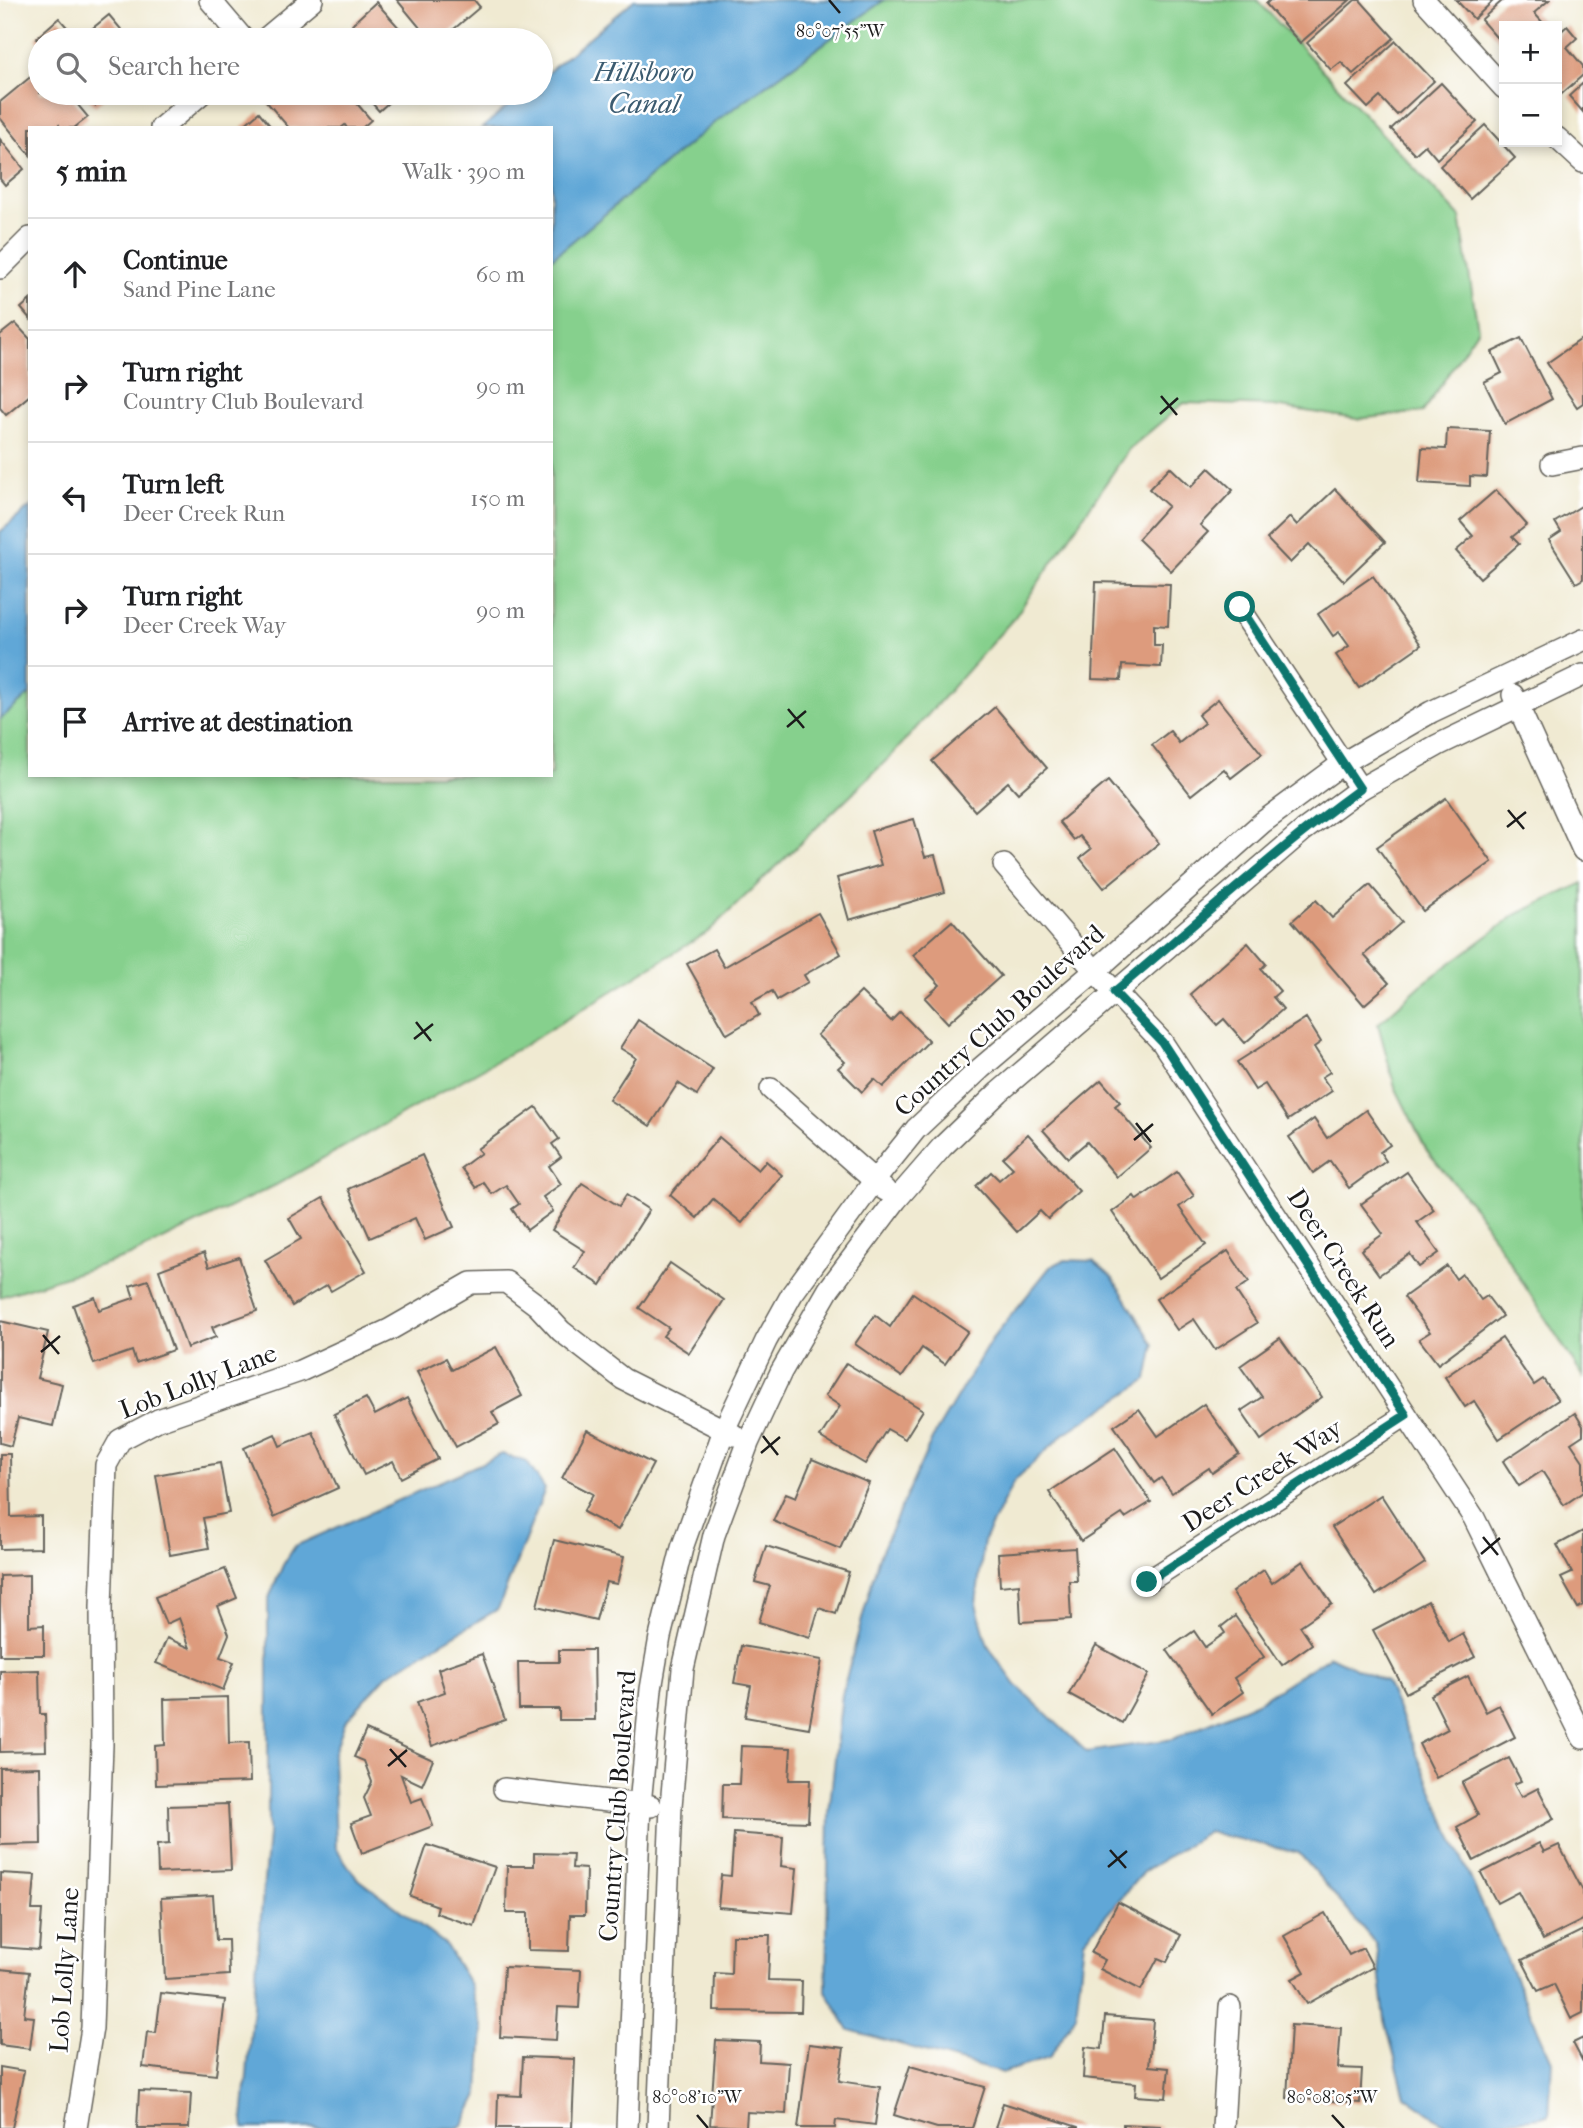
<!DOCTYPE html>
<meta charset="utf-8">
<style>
:root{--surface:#fff;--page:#f6f6f6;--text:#202124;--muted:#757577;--line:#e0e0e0}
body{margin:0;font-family:"IM FELL French Canon",serif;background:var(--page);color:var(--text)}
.controls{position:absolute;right:21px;top:21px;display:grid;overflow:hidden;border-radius:0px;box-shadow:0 4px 10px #0003}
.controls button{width:63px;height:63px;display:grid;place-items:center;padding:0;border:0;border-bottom:2px solid var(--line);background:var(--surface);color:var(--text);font:35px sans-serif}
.stop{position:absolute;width:21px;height:21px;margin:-16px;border:5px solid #0f766e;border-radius:50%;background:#fff}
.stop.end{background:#0f766e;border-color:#fff;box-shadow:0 2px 7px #0008}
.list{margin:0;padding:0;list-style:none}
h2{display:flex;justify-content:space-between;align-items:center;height:91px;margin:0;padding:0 28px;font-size:30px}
h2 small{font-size:23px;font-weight:400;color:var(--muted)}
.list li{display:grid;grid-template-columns:46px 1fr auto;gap:21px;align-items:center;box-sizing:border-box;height:112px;padding:0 28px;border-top:2px solid var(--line)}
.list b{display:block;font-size:26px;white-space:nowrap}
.list p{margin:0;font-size:23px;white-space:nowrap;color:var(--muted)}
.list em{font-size:23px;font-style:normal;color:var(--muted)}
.icon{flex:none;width:38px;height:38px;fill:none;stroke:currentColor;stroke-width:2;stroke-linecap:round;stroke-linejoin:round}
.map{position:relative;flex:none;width:1583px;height:2128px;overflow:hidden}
.search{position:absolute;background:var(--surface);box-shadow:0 4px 10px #0003;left:28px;top:28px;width:525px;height:77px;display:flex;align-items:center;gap:18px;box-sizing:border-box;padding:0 24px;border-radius:38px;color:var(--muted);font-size:26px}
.panel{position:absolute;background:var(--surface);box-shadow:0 4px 10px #0003;left:28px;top:126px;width:525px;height:651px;border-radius:0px}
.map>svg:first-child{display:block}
.green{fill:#86d08d;stroke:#517654;stroke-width:2}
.water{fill:#61a7d7;stroke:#3e627a;stroke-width:2}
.building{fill:#dd9b7d}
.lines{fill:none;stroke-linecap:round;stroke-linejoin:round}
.minor-casing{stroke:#66645c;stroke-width:24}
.minor{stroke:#fff;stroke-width:21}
.route{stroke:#0f766e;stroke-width:9}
.ticks{fill:none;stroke:#1c1c1c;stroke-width:2.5}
.labels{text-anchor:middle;stroke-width:5;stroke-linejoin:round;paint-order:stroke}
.street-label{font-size:26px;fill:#1c1c1c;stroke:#fff}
.water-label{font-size:28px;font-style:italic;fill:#3b5b70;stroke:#fff}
.ticks-label{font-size:18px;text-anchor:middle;fill:#1c1c1c;stroke:#fff;stroke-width:5;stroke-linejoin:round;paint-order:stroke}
</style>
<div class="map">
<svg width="1583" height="2128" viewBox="0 0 1583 2128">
<rect width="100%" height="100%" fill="#fff"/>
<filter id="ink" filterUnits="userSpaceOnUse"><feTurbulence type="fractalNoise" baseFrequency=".0143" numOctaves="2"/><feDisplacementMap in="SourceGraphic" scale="14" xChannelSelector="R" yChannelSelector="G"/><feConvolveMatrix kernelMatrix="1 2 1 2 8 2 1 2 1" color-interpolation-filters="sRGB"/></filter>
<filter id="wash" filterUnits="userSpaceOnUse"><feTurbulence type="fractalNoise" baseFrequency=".00686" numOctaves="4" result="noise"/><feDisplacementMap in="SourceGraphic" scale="28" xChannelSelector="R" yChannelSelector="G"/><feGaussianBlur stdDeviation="1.57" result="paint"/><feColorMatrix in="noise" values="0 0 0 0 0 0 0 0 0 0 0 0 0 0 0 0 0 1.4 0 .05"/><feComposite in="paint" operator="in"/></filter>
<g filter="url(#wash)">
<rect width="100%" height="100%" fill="#f0ead2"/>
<g class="green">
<path d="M884,0H1257L1460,217L1478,329L1423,412L1357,419L1274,406L1184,403L1129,449L1015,617L893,754L708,932L523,1046L276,1185L130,1256L0,1297V719L30,694V775H551V259L715,122Z"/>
<path d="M1583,883V1377L1475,1208L1427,1151L1395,1087L1378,1024L1421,985L1517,914Z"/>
</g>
<g class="water">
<path d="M634,0H884L715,122L551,259V128H482L523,93H541V78Z"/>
<path d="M30,507V694L0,719V532Z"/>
<path d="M1064,1260L1093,1261L1113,1278L1154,1345L1147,1380L1064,1434L1014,1481L984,1540L976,1604L988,1646L1016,1685L1087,1752L1173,1739L1259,1701L1330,1656L1386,1682L1457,1848L1552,2061L1549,2116L1450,2128L1405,2096L1385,2020L1376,1944L1299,1853L1208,1832L1143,1872L1084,1941L1076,2015L1049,2058L1002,2073L849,2030L826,1991L829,1813L842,1694L878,1559L932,1439L991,1340L1050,1267Z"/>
<path d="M502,1454L527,1462L545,1489L498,1609L387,1675L345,1722L333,1756L336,1848L356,1877L445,1944L470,1985L483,2029L479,2093L463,2125L457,2128H244L243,2120L268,1835V1600L283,1565L295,1546Z"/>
</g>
<g id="blocks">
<g class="building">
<path d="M397,0H474L480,7L441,40H430Z"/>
<path d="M1270,0H1350L1300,43L1266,4Z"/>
<path d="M1355,0H1360L1394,38L1353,74L1341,62L1331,70L1307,43Z"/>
<path d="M1456,0H1494L1474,19Z"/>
<path d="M1503,0H1549L1534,13L1546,26H1504V46L1481,20Z"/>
<path d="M376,2L410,40H358L363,36L352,24Z"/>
<path d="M109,15L130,40H40V43L36,38L59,18L78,40Z"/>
<path d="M1567,26L1577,38L1567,47L1583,66V75L1557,98V35Z"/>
<path d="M346,29L356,40H333Z"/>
<path d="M1396,41L1434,81L1397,115L1380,97L1368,108L1347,86Z"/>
<path d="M40,69V93H68L88,117L74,128H60L59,125L56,128H30V155L0,118V102Z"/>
<path d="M1441,83L1477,122L1437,159L1425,145L1415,154L1391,129Z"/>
<path d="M1583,83V112L1569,96Z"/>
<path d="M83,93H111L95,106Z"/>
<path d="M274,93H348L371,120L362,128H347L345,125L341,128H289L265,100Z"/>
<path d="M363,93H399L379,111Z"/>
<path d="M259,112L272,128H241Z"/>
<path d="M1485,125L1515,158L1470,199L1440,166Z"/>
<path d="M0,139L24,169L5,185L0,179Z"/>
<path d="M30,300V319L21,308Z"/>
<path d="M15,323L30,339V395L6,415L0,408V335Z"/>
<path d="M1521,338L1552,399L1505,424L1484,382L1502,373L1492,352Z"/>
<path d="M1583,338V403L1577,407L1547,363Z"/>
<path d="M1447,429L1490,431L1487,477L1470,476V486L1419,483L1422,448L1446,449Z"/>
<path d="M1170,467L1191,487L1209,468L1233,490L1200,525L1208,532L1171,571L1138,539L1168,506L1149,489Z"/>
<path d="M1335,489L1385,542L1344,581L1309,544L1290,563L1267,539L1290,517L1297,525Z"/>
<path d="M1496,490L1527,525L1512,537L1519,544L1480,578L1456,551L1473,536L1460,521Z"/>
<path d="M1583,505V579L1576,583L1549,540L1561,532L1555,522Z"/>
<path d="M1373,576L1421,645L1359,688L1336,655L1349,646L1339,632L1333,636L1318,614Z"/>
<path d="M1096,582L1170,584L1168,626L1154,625V645H1162L1161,667L1122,665L1121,680L1092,679Z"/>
<path d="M1218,699L1262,754L1231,778L1224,769L1191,795L1152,745L1170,731L1179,743L1204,723L1198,715Z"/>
<path d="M995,707L1047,768L1018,793L1008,782L975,811L932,761Z"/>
<path d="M1108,781L1159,843L1104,888L1080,858L1091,849L1080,836L1074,840L1059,822Z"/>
<path d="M1446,798L1492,862L1423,911L1377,847Z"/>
<path d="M914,819L925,857L935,855L945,892L849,920L837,878L881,865L871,831Z"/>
<path d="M1370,885L1402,922L1364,955L1389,983L1364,1005L1292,921L1316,900L1332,918Z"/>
<path d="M818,913L841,954L804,975L808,982L777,1000L772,991L752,1002L759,1015L727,1034L687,964L714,949L724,967Z"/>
<path d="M952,921L1001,976L948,1023L925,998L940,985L913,955Z"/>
<path d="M1248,943L1266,964L1261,969L1280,991L1273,997L1283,1009L1245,1043L1224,1019L1217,1025L1190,994Z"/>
<path d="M861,992L891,1021L900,1012L929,1041L883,1087L874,1079L862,1092L838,1068L845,1062L817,1035Z"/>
<path d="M1306,1018L1321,1042L1314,1047L1330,1072L1322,1077L1332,1091L1288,1120L1265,1084L1255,1090L1237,1062Z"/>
<path d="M638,1020L713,1069L697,1095L678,1083L650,1126L609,1100L636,1058L620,1048Z"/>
<path d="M1101,1080L1120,1102L1115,1106L1151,1148L1117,1177L1087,1142L1068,1158L1043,1130Z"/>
<path d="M536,1107L559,1139L552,1144L561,1157L549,1166L561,1184L543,1197L553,1211L527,1230L512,1209L519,1204L506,1185L492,1194L483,1182L476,1188L461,1168L481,1153L477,1149Z"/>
<path d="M1366,1110L1390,1145L1380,1152L1386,1161L1349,1188L1330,1161L1313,1173L1289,1137L1314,1119L1327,1138Z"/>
<path d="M1028,1134L1079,1191L1048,1219L1040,1211L1017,1232L976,1186L991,1172L999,1180L1013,1168L1003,1158Z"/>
<path d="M719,1137L758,1170L766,1161L782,1175L742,1223L713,1199L697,1218L670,1195Z"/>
<path d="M422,1155L454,1227L425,1240L415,1218L370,1238L348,1189Z"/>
<path d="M1177,1172L1194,1196L1179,1207L1206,1245L1158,1278L1112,1212L1134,1196L1137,1200Z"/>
<path d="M1407,1172L1434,1210L1417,1222L1439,1253L1419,1267L1410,1254L1379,1275L1361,1250L1383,1234L1361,1204Z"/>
<path d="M582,1183L619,1206L626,1195L649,1210L601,1285L574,1268L585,1251L552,1230Z"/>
<path d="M323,1198L366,1271L331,1291L327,1285L292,1306L265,1260L301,1239L289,1218Z"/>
<path d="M1228,1251L1249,1282L1236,1291L1257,1323L1215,1350L1194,1319L1177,1330L1156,1299Z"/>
<path d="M204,1253L209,1267L239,1257L257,1311L212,1327L216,1337L187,1348L159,1270Z"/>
<path d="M670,1263L724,1300L689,1353L663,1336L669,1328L639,1308Z"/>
<path d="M1447,1266L1456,1279L1462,1274L1481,1300L1487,1296L1502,1316L1438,1364L1419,1339L1430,1332L1404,1297Z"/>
<path d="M148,1280L173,1350L136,1363L132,1351L94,1364L73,1305L95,1297L99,1310L134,1298L130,1286Z"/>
<path d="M913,1293L968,1331L945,1364L922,1348L902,1377L855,1344L875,1315L890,1327Z"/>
<path d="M0,1321L48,1332L37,1378L62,1384L53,1426L18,1418L11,1446L0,1443Z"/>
<path d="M1280,1338L1322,1397L1261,1440L1241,1411L1262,1397L1240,1366Z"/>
<path d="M1502,1338L1534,1385L1543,1379L1558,1400L1499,1439L1474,1401L1465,1407L1445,1377Z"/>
<path d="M496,1347L522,1396L492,1412L499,1424L456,1447L417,1372L446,1358L452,1370Z"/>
<path d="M846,1363L923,1410L905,1439L887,1429L865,1464L820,1437L840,1406L825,1396Z"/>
<path d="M366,1398L375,1415L407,1398L438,1459L401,1478L393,1461L364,1475L334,1414Z"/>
<path d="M1204,1404L1239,1454L1212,1473L1209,1468L1172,1493L1161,1478L1154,1483L1114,1426L1139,1409L1158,1436Z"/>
<path d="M1575,1413L1583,1426V1435L1571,1443L1583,1461V1492L1564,1505L1542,1471L1519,1486L1503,1461Z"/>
<path d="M587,1430L653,1464L618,1530L583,1512L593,1494L562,1478Z"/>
<path d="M313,1432L338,1488L274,1517L244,1448L275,1434L280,1446Z"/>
<path d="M1115,1448L1151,1502L1125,1518L1122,1514L1081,1541L1049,1492Z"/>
<path d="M0,1454H10L11,1517L41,1516V1548L0,1549Z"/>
<path d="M812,1459L869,1483L840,1549L773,1521L786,1493L796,1497Z"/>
<path d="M220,1463L229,1513L203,1518L209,1548L170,1555L156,1475Z"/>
<path d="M1381,1495L1425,1563L1376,1595L1332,1527Z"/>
<path d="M1583,1531V1605L1578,1608L1561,1578L1572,1573L1557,1545Z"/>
<path d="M554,1540L624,1557L617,1584L606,1582L596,1620L537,1606Z"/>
<path d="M766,1546L849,1572L836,1614L819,1608L810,1638L759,1622L770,1586L755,1582Z"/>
<path d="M1075,1548L1077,1581H1069L1071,1619L1021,1622L1019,1584L1000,1586L998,1553Z"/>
<path d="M1303,1561L1332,1604L1300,1626L1312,1644L1282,1665L1232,1592L1264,1570L1272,1583Z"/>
<path d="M225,1569L237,1598L218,1606L229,1634L220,1657L234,1662L223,1690L156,1663L167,1638L190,1648L179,1618L166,1624L155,1597Z"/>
<path d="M29,1575V1626L44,1625V1655H0V1576Z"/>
<path d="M1428,1601L1449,1642L1463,1634L1475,1657L1406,1693L1373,1630Z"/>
<path d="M1235,1616L1264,1657L1234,1678L1243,1692L1212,1714L1167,1650L1194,1631L1205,1647L1225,1633L1221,1627Z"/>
<path d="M1096,1645L1149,1674L1122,1723L1069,1694Z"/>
<path d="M741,1646L822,1660L809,1728L745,1717L751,1686L734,1683Z"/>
<path d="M559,1650H594L595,1720H559V1709H519L518,1662H559Z"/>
<path d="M482,1654L505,1720L432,1746L417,1702L445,1692L438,1669Z"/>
<path d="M39,1670L40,1714H45L46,1751L0,1752V1671Z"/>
<path d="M1468,1676L1486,1712L1499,1705L1515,1737L1436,1778L1419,1744L1448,1729L1431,1695Z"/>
<path d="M228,1697L229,1743L249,1742L250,1782L156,1785L155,1746L165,1745L164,1699Z"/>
<path d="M366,1730L433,1760L422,1785L401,1775L411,1802L422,1798L433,1826L362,1853L351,1823L371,1816L364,1798L372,1782L364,1761L354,1757Z"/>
<path d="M741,1746L791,1748L789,1780H810L808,1822L722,1819L723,1784H739Z"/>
<path d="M1509,1758L1521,1781L1514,1784L1521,1797L1538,1788L1554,1819L1474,1861L1457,1827L1478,1815L1462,1783Z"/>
<path d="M40,1767L41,1844L0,1845V1768Z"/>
<path d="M228,1804L231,1870L158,1873L157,1845L169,1844L168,1806Z"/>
<path d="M734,1833L783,1837L781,1866L797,1868L793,1913L718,1907L721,1875L731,1876Z"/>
<path d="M1539,1843L1544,1852L1559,1845L1583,1891V1920L1543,1940L1518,1892L1497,1903L1481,1873Z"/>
<path d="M427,1845L495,1867L474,1926L436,1913L438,1906L410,1896Z"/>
<path d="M534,1853L573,1854L572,1868L586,1869L585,1915H570L569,1951L528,1950V1913H506L507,1866H534Z"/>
<path d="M0,1873L35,1875L32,1910H42L39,1950L0,1947Z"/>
<path d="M213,1895L216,1940H228L229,1975L165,1979L161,1898Z"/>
<path d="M1118,1902L1181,1935L1167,1962L1158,1958L1141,1990L1100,1969L1105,1960L1091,1953Z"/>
<path d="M1325,1913L1349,1955L1363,1948L1373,1967L1307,2004L1292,1979L1305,1972L1284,1936Z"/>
<path d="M1583,1930V2013L1571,2019L1554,1984L1538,1991L1522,1960Z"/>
<path d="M732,1935H770L768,1980L802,1981L801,2012L714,2011L715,1973L731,1974Z"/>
<path d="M504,1967L581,1970L579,2008L558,2007L556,2040L500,2037Z"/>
<path d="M0,1969L29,1972L24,2016L34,2017L30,2049L0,2045Z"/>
<path d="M161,1993L225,2000L216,2075L143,2067L147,2032L156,2033Z"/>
<path d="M1105,2016L1153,2020L1149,2066L1169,2068L1166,2098L1135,2096L1136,2083L1083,2078L1085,2047L1102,2049Z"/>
<path d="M1291,2025L1341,2028L1338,2068L1362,2069L1360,2103L1287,2098Z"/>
<path d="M1583,2038V2062L1573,2043Z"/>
<path d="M716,2040L760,2042L759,2061L789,2063L786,2114L747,2112L746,2127L710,2125Z"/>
<path d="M809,2044L844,2048L839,2081L880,2087L875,2125L836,2120L835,2128H798Z"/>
<path d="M523,2057L575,2059L572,2128H497L498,2095L521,2096Z"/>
<path d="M910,2066L985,2087L972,2128H937L894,2115Z"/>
<path d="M0,2067L24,2071L12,2128H0Z"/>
<path d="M139,2091L191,2093L189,2128H137Z"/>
<path d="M1003,2103L1078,2127V2128H995Z"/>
<path d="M1123,2124L1160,2126V2128H1123Z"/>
</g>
</g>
</g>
<g filter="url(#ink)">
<use href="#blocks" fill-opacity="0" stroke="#66645c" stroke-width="2"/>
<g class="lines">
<g class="minor-casing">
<g id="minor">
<path d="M210,0L244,40"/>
<path d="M1424,0L1504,88"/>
<path d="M264,40L312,0"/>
<path d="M161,128L202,93"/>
<path d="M1557,138L1583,162"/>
<path d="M0,268L30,238"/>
<path d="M1552,464L1583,458"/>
<path d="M1239,607L1360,789"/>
<path d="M1513,695L1583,850"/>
<path d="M1004,865L1095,971L1162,1042L1474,1518L1583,1738"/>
<path d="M771,1089L885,1190"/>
<path d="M1147,1582L1406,1415"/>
<path d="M504,1789L651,1806"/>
<path d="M76,2128L92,2028L102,1745L101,1607L106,1465L120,1440L158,1420L300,1371L389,1330L471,1283L506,1282L537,1305L561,1331L623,1379L734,1435"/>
<path d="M627,2128L640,1805L651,1689L660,1637L682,1548L724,1430L766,1341L792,1294L875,1180L916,1129L981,1068L1095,971L1263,822L1343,763L1431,712L1583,640"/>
<path d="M658,2128L671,1806L683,1669L714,1535L748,1443L781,1372L829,1289L896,1200L942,1147L999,1092L1304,830L1360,789L1438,745L1583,675"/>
<path d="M1223,2128L1230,2007"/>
</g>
</g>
<use href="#minor" class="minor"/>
</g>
</g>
<g class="lines" filter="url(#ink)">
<path class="route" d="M1147,1582L1406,1415L1162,1042L1114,992C1196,924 1274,851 1360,789L1240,607"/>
</g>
<path class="ticks" d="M829,0L840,13M1161,396L1177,415M1160,414L1178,398M788,709L804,728M787,727L806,711M1508,810L1524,829M1507,827L1526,812M416,1022L431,1041M414,1039L433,1024M1136,1123L1151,1142M1134,1140L1153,1124M43,1335L59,1354M41,1352L60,1336M763,1436L778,1455M761,1453L780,1437M1483,1537L1498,1555M1481,1554L1500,1538M390,1749L406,1767M388,1766L407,1750M1110,1850L1126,1868M1108,1867L1127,1851M697,2115L708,2128M1332,2115L1344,2128"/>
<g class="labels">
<g class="street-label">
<text transform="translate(999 1020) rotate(-42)" y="9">Country Club Boulevard</text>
<text transform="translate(1344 1268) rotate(57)" y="9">Deer Creek Run</text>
<text transform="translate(198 1381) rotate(-21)" y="9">Lob Lolly Lane</text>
<text transform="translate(1262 1475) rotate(-33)" y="9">Deer Creek Way</text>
<text transform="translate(617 1806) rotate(-86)" y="9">Country Club Boulevard</text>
<text transform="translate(64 1970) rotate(-86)" y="9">Lob Lolly Lane</text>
</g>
<g class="water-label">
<text x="644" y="81">Hillsboro<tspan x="644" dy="32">Canal</tspan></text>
</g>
</g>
<g class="ticks-label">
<text x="840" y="37">80°07'55"W</text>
<text x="697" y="2103">80°08'10"W</text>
<text x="1332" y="2103">80°08'05"W</text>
</g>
</svg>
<div class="controls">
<button>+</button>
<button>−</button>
</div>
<div class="stop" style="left:1240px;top:607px"></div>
<div class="stop end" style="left:1147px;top:1582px"></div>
<div class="search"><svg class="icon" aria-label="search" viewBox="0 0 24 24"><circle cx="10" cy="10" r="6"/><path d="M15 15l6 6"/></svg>Search here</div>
<section class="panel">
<h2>5 min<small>Walk · 390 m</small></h2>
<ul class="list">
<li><svg class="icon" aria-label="ahead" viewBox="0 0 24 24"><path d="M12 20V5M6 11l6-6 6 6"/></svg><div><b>Continue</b><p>Sand Pine Lane</p></div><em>60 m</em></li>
<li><svg class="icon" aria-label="right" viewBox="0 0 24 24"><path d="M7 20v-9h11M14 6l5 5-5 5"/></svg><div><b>Turn right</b><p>Country Club Boulevard</p></div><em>90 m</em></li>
<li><svg class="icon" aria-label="left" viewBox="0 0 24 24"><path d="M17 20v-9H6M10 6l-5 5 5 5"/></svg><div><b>Turn left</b><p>Deer Creek Run</p></div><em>150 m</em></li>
<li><svg class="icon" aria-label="right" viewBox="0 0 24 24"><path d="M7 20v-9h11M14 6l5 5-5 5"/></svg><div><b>Turn right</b><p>Deer Creek Way</p></div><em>90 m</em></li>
<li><svg class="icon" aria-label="arrive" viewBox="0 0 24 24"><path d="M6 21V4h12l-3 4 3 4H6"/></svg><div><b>Arrive at destination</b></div></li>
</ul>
</section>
</div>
